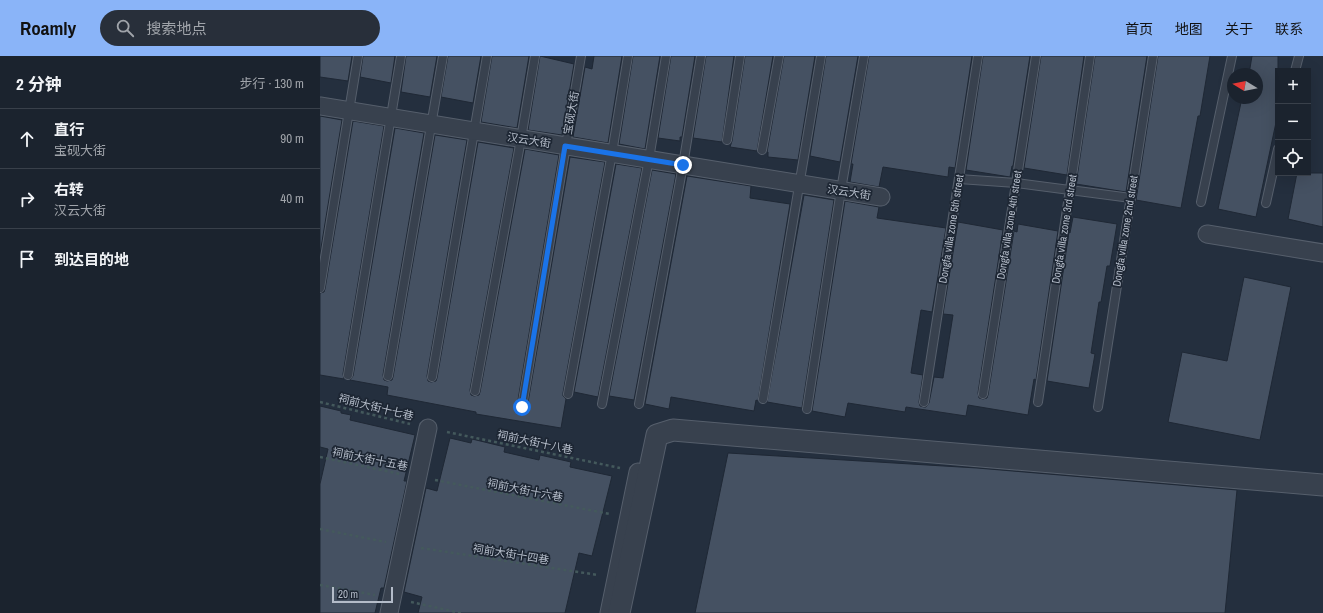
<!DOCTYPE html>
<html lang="zh">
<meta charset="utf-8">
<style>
:root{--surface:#1b232e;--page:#282f3a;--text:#f1f3f6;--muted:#a0a4aa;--line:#39404a;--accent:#8ab4f8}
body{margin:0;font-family:"Archivo Narrow","Noto Sans SC",sans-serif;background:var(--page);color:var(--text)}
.controls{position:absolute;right:12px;top:12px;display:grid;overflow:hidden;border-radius:0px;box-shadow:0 4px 16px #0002}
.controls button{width:36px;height:36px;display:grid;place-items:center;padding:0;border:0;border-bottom:1px solid var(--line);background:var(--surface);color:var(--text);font:20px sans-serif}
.compass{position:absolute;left:907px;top:12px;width:36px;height:36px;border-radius:50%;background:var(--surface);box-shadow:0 4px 16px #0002;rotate:280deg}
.scale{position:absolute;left:12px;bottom:10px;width:61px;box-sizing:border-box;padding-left:4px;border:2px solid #b4bcc9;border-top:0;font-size:11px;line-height:14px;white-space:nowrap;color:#b4bcc9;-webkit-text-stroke:3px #1d2633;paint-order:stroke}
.stop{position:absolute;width:12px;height:12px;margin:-9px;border:3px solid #1a73e8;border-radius:50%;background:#fff}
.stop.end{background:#1a73e8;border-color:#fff;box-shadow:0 1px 4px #0008}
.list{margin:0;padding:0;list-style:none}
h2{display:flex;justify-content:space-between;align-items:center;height:52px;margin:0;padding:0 16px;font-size:17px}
h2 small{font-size:13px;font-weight:400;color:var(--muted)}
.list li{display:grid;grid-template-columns:26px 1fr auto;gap:12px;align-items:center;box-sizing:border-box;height:60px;padding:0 16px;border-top:1px solid var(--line)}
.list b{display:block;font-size:15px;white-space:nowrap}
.list p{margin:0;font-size:13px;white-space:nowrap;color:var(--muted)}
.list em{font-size:13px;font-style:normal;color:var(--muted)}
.icon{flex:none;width:22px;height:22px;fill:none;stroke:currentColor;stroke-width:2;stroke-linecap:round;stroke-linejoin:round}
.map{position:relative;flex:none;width:1003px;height:557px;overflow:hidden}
header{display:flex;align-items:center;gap:24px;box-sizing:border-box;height:56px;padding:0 20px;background:var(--accent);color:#111}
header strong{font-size:19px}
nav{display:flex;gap:22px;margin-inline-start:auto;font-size:14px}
.search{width:280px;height:36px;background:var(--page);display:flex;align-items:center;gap:10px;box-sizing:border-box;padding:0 14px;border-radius:22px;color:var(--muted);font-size:15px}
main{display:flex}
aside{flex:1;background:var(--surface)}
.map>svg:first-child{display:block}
.building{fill:#455162;stroke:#1f2835}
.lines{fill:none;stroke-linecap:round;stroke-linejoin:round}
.service-casing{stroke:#565f6c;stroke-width:10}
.minor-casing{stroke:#565f6c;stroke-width:19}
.tertiary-casing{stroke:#565f6c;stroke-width:23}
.path{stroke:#44595c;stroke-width:2.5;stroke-dasharray:3 3;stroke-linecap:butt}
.service{stroke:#38414e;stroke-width:8}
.minor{stroke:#38414e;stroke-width:17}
.tertiary{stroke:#38414e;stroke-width:21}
.route{stroke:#1a73e8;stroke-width:5}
.labels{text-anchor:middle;stroke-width:3.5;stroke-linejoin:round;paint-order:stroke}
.street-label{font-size:11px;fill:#b4bcc9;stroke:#1d2633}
</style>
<header>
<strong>Roamly</strong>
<div class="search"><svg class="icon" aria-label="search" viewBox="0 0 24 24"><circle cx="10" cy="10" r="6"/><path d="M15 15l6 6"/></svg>搜索地点</div>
<nav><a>首页</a><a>地图</a><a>关于</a><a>联系</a></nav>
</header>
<main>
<aside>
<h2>2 分钟<small>步行 · 130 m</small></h2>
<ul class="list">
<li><svg class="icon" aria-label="ahead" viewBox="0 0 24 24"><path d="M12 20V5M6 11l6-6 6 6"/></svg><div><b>直行</b><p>宝砚大街</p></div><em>90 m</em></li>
<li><svg class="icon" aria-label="right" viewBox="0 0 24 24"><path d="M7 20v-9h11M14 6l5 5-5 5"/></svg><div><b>右转</b><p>汉云大街</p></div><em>40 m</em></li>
<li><svg class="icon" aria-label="arrive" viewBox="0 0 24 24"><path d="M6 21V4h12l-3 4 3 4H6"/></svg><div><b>到达目的地</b></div></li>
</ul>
</aside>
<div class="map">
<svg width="1003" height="557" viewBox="0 0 1003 557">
<rect width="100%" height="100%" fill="#242f3e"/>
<g class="building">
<path d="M0,0H32L28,25L0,21Z"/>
<path d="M43,0H75L71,27L40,21Z"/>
<path d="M86,0H117L110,41L81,36Z"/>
<path d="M128,0H161L153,47L121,41Z"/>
<path d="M172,0H209L197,72L161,66Z"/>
<path d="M220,0L254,8L242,79L208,74Z"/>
<path d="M274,0H302L288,87L253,81L265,11L272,13Z"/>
<path d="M313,0H340L325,93L299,88Z"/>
<path d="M351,0H375L362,81H360V85L338,82Z"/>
<path d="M386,0H414L402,86L373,82Z"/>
<path d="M425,0H453L437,95L410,91L412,85Z"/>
<path d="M464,0H495L478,104L448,101V96H447Z"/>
<path d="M506,0H538L520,106L490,100Z"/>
<path d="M549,0H652L635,112L629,111L628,121L563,111L559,131L530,126L533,108H531Z"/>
<path d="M663,0H710L693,110H692L690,121L646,114Z"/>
<path d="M721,0H764L747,119L704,112Z"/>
<path d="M775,0H827L806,136L756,128Z"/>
<path d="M838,0H890L880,60H878L861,152L816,144Z"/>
<path d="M932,0H958V57L936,161L898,153L922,42H937V18H929Z"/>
<path d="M0,60L22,64L0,198Z"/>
<path d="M33,65L64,70L23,318L24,323L0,319V237L4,236L5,233Z"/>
<path d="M75,72L104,77L63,319L64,324L67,325L72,324L73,321L115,79L147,84L107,320L108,325L111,326L116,325L117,322L158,86L194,92L150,334L151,339L154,340L159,339L160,336L205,93L239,99L197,350L198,355L201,356L206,355L207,352L250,101L285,106L243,337V340L246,343L241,372L156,358V356L67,339L68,331L30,324L33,320Z"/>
<path d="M296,108L322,112L278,341L254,336Z"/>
<path d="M332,114L356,118L314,344L289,340Z"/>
<path d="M977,117H1003V171L968,163Z"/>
<path d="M367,120L431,130L430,142L470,148L438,345L436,344L434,355L351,341L349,353L325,348Z"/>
<path d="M484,139L514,144L482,352L447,346Z"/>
<path d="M525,145L559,151L557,162L626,172L612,256L601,254L591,317L603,319L599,346L600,350L604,351H606L609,347L614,321L623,322L633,259L623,258L638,166L683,174L658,337L659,342L663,343L667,342L668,339L694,175L697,176L698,168L738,175L716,324L714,323L708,359L648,349L646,360L586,351L585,356L528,347L525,361L492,355Z"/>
<path d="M753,161L797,168L790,210H787L781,246H779L771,297L775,298L769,332L727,325L749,176L750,177Z"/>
<path d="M924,221L971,231L940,384L848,366L862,296L907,305Z"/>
<path d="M0,350L21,355V357L31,359L30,364L95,379L84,425H87L64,532H61L55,557H0V428L8,393L0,391Z"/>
<path d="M130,382L151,387L152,383L185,391L184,396L219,404L220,399L251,406L250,411L292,420L272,500L259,497L245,557H98L102,541L84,536L106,432L117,435Z"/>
<path d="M408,397L657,412L917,434L905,557H375Z"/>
</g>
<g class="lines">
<g class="service-casing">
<g id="service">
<path d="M975,15L979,0"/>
<path d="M407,84L420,0"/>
<path d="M442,94L459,0"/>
<path d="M639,123L696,127L811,142"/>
<path d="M881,146L912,0"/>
<path d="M946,147L958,93"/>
<path d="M0,232L38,0"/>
<path d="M28,319L81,0"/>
<path d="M68,320L123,0"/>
<path d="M112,321L167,0"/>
<path d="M155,335L201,83L215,0"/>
<path d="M248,338L292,97L308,0"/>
<path d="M663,338L716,0"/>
<path d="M443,343L501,0"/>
<path d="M604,346L658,0"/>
<path d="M718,346L770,0"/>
<path d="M282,348L329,103L346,0"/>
<path d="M319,348L363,109L381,0"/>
<path d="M202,351L261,0"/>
<path d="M778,351L833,0"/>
<path d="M487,353L521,134L544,0"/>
</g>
</g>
<g class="minor-casing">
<g id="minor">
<path d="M0,50L561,141"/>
<path d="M887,178L1003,197"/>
<path d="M69,557L108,372"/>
<path d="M289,557L318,416"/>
</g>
</g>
<g class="tertiary-casing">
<path id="tertiary" d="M299,557L337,379L353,374L1003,429"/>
</g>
<g class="path">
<path d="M0,346L90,368"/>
<path d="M127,376L300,412"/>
<path d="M0,401L80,418"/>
<path d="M115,424L290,458"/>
<path d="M0,473L66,486"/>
<path d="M101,492L278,519"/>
<path d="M0,529L55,539"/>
<path d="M91,546L141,557"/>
</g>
<use href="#service" class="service"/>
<use href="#minor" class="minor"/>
<use href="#tertiary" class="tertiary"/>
</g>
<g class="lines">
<path class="route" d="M202,351L245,90L363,109"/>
</g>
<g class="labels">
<g class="street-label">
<text transform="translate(251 57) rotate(-80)" y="4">宝砚大街</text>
<text transform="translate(209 84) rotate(9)" y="4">汉云大街</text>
<text transform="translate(529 136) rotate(9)" y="4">汉云大街</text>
<text transform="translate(689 169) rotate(-81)" y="4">Dongfa villa zone 4th street</text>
<text transform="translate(631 173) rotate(-81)" y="4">Dongfa villa zone 5th street</text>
<text transform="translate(744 173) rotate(-81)" y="4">Dongfa villa zone 3rd street</text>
<text transform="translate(805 175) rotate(-81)" y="4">Dongfa villa zone 2nd street</text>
<text transform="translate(56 351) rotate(14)" y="4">祠前大街十七巷</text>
<text transform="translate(215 386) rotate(12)" y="4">祠前大街十八巷</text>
<text transform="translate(50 403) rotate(11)" y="4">祠前大街十五巷</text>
<text transform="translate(205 434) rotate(11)" y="4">祠前大街十六巷</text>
<text transform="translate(191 498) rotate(9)" y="4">祠前大街十四巷</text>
</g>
</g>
</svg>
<div class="controls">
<button>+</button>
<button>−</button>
<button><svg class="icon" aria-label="locate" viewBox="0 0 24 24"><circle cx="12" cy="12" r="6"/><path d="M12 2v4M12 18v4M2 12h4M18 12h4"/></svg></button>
</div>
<svg class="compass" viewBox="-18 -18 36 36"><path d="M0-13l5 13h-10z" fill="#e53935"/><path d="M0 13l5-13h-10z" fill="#a0a4aa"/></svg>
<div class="scale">20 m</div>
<div class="stop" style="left:202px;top:351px"></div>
<div class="stop end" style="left:363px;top:109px"></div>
</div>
</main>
